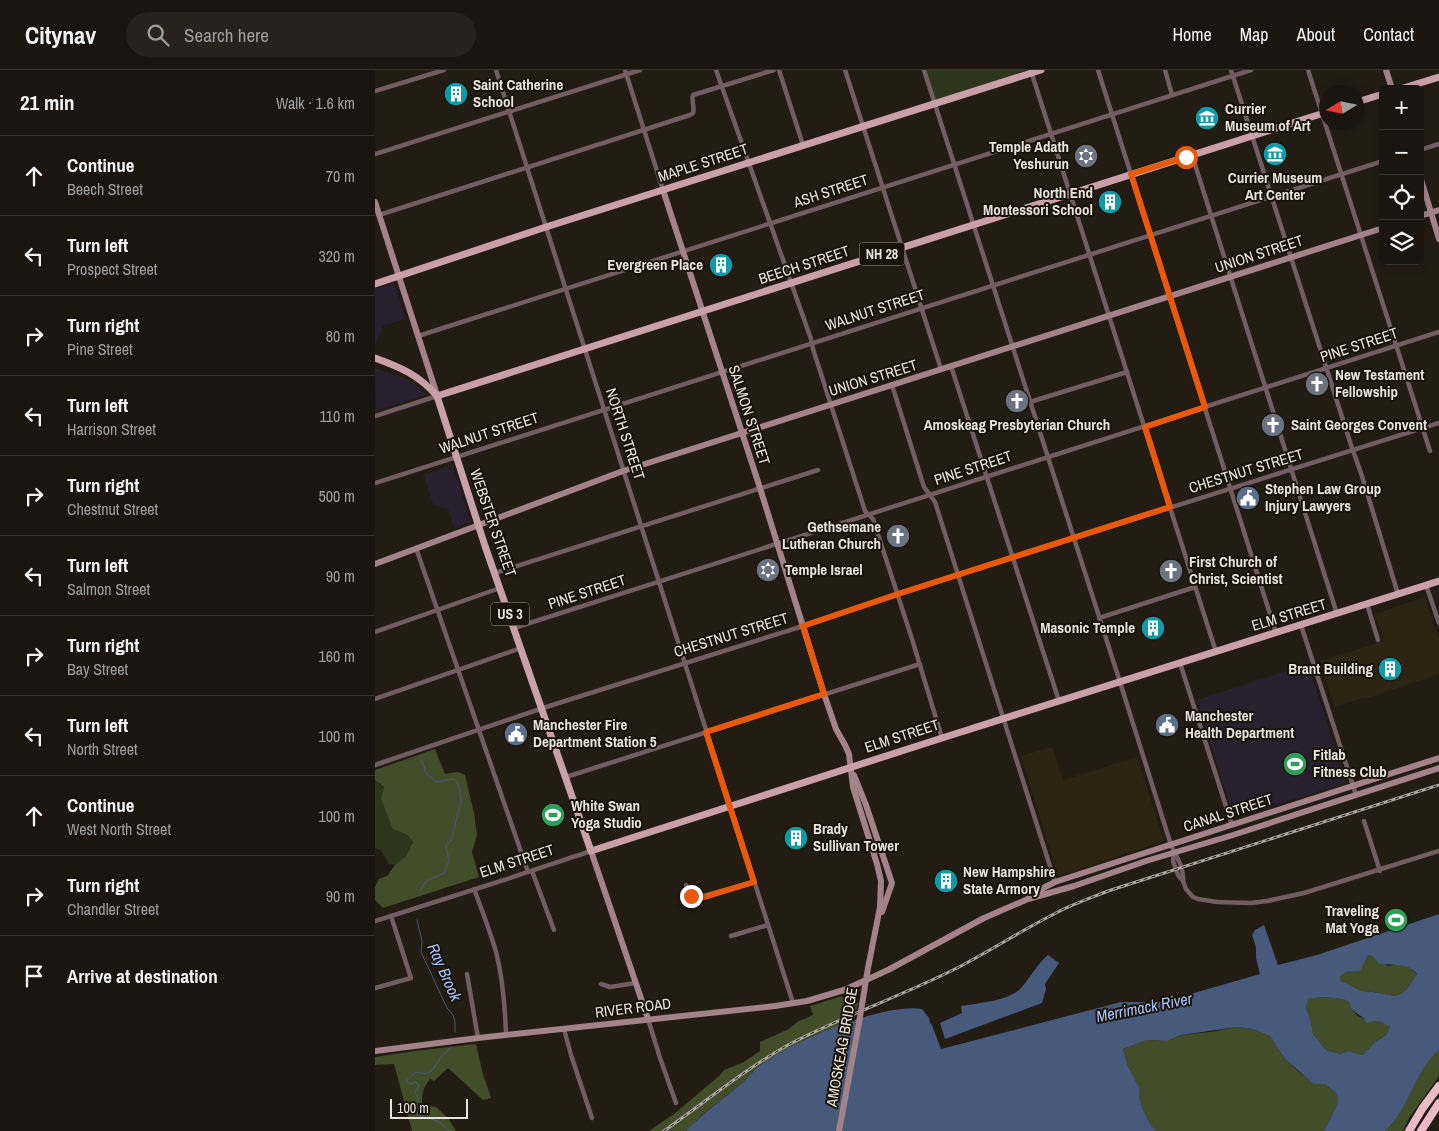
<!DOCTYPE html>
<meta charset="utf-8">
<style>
:root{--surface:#1a150e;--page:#27221c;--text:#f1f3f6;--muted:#9f9f9e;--line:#38342e}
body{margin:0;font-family:"Archivo Narrow",sans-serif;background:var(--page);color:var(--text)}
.controls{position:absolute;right:15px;top:15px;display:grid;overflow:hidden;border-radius:8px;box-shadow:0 2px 8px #0003}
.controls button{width:45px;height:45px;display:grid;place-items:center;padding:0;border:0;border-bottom:1px solid var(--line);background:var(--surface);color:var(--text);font:25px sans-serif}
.compass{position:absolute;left:944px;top:15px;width:45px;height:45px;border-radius:50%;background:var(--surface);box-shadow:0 2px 8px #0003;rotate:260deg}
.scale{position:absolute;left:15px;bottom:12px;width:78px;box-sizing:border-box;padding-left:5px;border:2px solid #e8e4dd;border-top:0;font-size:14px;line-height:18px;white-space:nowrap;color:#e8e4dd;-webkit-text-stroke:4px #19130a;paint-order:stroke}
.stop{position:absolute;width:15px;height:15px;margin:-11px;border:4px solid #ea580c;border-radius:50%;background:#fff}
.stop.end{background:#ea580c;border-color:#fff;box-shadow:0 1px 5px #0008}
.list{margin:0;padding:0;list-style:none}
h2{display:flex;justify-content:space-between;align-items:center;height:65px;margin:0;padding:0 20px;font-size:21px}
h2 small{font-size:16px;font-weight:400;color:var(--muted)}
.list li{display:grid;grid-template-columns:32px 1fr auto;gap:15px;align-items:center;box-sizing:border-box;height:80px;padding:0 20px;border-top:1px solid var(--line)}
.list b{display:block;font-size:19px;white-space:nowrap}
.list p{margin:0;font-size:16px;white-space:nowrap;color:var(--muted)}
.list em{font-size:16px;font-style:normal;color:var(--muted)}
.icon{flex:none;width:28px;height:28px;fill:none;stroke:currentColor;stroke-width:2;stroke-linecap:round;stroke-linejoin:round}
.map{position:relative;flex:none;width:1064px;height:1061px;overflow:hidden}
header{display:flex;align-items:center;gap:30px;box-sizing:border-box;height:70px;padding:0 25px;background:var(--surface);border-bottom:1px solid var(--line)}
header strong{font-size:24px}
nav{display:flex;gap:28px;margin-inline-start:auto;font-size:18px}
.search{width:350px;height:45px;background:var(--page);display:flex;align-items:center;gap:12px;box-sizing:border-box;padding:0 18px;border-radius:28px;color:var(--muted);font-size:19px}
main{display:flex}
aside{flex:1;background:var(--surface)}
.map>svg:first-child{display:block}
.commercial{fill:#29202f}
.built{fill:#2d2414}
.green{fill:#2d351d}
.forest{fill:#424e2a}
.water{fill:#475a7b;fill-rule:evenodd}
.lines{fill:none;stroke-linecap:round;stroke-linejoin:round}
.stream{stroke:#475a7b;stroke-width:1}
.street{stroke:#725e62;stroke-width:4.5}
.secondary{stroke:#a38389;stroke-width:6}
.primary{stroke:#c9a0a8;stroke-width:7}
.highway{stroke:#ecbac4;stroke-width:8}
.rail-casing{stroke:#aca7a0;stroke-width:3}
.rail{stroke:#19130a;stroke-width:1;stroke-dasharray:4;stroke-linecap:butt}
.secondary-bridge{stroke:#a38389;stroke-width:6}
.route{stroke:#ea580c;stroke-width:6}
.labels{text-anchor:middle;stroke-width:4;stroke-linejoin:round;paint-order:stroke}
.shield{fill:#19130a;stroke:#aaa59e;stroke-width:1}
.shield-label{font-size:14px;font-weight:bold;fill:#e8e4dd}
.poi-label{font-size:15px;font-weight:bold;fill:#e8e4dd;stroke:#19130a;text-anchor:start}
.street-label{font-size:15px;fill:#e8e4dd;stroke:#19130a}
.water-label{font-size:16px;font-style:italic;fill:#a3c3fc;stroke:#19130a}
</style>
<header>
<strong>Citynav</strong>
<div class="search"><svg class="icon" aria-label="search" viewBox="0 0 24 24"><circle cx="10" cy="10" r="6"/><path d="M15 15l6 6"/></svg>Search here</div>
<nav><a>Home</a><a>Map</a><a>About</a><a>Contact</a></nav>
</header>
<main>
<aside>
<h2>21 min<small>Walk · 1.6 km</small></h2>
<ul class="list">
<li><svg class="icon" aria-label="ahead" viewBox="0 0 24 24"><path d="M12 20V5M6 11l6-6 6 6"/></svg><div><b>Continue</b><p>Beech Street</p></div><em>70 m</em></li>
<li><svg class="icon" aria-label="left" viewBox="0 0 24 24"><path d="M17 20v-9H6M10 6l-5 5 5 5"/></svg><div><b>Turn left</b><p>Prospect Street</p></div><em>320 m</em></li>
<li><svg class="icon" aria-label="right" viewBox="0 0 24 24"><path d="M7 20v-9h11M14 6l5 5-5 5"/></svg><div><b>Turn right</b><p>Pine Street</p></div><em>80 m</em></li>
<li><svg class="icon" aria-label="left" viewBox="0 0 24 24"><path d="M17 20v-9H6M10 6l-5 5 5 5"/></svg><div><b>Turn left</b><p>Harrison Street</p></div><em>110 m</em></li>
<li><svg class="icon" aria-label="right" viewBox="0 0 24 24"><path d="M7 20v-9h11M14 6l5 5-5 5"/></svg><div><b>Turn right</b><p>Chestnut Street</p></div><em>500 m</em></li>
<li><svg class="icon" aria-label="left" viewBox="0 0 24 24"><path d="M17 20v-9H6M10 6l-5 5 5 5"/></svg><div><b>Turn left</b><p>Salmon Street</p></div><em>90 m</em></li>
<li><svg class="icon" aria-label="right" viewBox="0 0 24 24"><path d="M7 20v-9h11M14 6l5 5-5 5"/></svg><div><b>Turn right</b><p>Bay Street</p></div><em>160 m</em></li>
<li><svg class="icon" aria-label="left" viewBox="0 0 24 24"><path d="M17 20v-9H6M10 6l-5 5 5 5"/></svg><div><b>Turn left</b><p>North Street</p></div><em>100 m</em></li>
<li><svg class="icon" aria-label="ahead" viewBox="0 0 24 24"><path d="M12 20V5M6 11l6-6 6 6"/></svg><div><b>Continue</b><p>West North Street</p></div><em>100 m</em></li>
<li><svg class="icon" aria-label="right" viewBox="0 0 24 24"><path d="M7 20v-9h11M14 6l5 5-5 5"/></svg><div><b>Turn right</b><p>Chandler Street</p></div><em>90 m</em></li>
<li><svg class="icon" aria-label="arrive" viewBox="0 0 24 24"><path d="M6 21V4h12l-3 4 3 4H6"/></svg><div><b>Arrive at destination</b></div></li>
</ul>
</aside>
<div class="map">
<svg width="1064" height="1061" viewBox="0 0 1064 1061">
<rect width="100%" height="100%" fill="#221c13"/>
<g class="commercial">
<path d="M19,213L31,249L8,256L0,275V219Z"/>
<path d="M0,298L34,310L51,323V325L9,338L1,340Z"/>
<path d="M77,395L96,452L79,458L73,439L58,434L49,405Z"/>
<path d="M933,594L971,713L859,748L822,630Z"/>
</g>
<g class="built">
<path d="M1050,527L1064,570V604L989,629L988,628L959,637L945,591L1009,571L1000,544Z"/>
<path d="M677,677L688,710L762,687L789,771L683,806L646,686Z"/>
</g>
<g class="green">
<path d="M549,0H652L560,34Z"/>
<path d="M0,710C18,724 24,753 38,772L31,786L20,795L14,794L6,780L0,778Z"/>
</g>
<g class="forest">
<path d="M60,679L70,704L83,702L90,705L99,743L102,765L97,782L104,807L8,838L0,830V817L4,809L12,806L20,795L31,786L38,772L33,765L18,759L6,729L9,717L0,710V700Z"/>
<path d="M993,885L999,887L1013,896L1024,894L1035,897L1042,904L1032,919L1026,924L1020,926L998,922L986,921L975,915L965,912V907L971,902C981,902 989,895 993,885Z"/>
<path d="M467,926L471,930L483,933L479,950L431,969L386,995L369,1011L326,1046L311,1061H274L299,1044L344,1006L349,1000L369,992L385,981V972L414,959L422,952L438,945L435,936Z"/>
<path d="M949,927L968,929L974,932L976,939L983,946L990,949L1001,950L1010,953L1015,957L1011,965L999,973L988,985L973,981L965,984L951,980L938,964L936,951L931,938L933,929Z"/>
<path d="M862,957L878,959L895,966L910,989L924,1002L939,1013L950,1014L962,1024L963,1033L949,1061H782L776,1055L768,1040L764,1026V1017L753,996L748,979L772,970L792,971L806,965L835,962Z"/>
<path d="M101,974L107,1001L116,1028L108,1030L73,998L59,1011L55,1009C48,1017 47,1024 47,1035L61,1037L73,1048L81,1061H37L19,994L0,995V987L40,981Z"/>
<path d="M1064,980V1006L1034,1048L1028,1061H1010C1035,1039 1039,1002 1064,980Z"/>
</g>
<g class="water">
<path d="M1064,844V980C1039,1002 1035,1039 1010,1061H949L963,1033L962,1024L950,1014H939L910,989L895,966L878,959L862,957L806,965L792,971L772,970L748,979L753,996L764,1017V1026L768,1040L776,1055L782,1061H311C329,1042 350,1028 369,1011C375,1006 380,999 386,995C416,971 509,933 547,939L554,948L555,954L556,953L566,979L746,932H788L885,904L881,888V877L877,865L880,860L889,855L903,895L942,885ZM993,885L999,887L1003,893C1017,897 1032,891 1042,904L1032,919L1026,924L1020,926L998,922L986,921L975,915L965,911V907L971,902L985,901ZM949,927L968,929L974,932L976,939L990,949L991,953C1001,949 1007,951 1015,957L1011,965L999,973L988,985L973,981L965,984L951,980L938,964L936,951L931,938L933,929Z"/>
<path d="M673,885L684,893L670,914L671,919L667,933L570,969L565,953L587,943L586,936C603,933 634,931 646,918C656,907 662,894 673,885Z"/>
</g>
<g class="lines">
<g class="stream">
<path d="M45,821L51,811L69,803L74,791L71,775L76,771L86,731L84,715L79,709L61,712L51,703L49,696L45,688"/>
<path d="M42,850L47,871L46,882L72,938C81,947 80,950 80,962"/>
<path d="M74,1061C64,1049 57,1050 43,1045L41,1038L44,1031L40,1022L44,1016L41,1012L35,1014L31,1011L41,1002C56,1006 57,1001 64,990C67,985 72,981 76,977"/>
</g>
<g class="street">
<path d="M121,0L418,933"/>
<path d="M250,0L288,120"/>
<path d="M341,0L436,269L438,279L490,441L498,449L537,569L567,668"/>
<path d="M404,0L428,75"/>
<path d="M470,0L566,299"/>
<path d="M549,0L745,612L796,775C801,787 809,796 808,811"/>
<path d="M723,0L901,563"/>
<path d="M790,0L797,25"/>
<path d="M856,0L976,375L986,403L1023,524"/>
<path d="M933,0L1055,381"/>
<path d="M656,1L841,582"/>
<path d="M0,21L69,0"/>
<path d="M1045,80L1064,74"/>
<path d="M0,84L265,0"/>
<path d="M817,85L962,544"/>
<path d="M4,145L315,45L318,43C320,37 316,30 318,25L399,0"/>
<path d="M43,266L876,0"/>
<path d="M576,296L684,631"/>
<path d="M517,315L549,417L560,432L680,812"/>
<path d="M655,332L752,302"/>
<path d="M0,346L62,326"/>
<path d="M0,413L1008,91"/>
<path d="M41,478L153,802"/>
<path d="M120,503L443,400"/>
<path d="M1051,515L1064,553"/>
<path d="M992,534L1003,570"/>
<path d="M724,548L820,517"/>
<path d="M926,555L981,725"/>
<path d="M139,558L1064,262"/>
<path d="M0,562L125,518"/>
<path d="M805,593L857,755"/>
<path d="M0,629L146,578"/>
<path d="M0,695L171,637L428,556L578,506L1064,353"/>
<path d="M191,707L545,594"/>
<path d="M989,751L1005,801"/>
<path d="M799,783L798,791L803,805L808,811L811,819L818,827L823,829L842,832L876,833L892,831L929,823L1064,781"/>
<path d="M157,801L179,860"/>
<path d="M311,815L316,826L321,828L379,812"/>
<path d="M99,819C107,840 115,861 121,882C128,909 130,937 131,964"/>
<path d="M0,851L129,810L216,781"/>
<path d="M356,866L393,855"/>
<path d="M92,904L103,968"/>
<path d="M226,914L235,917L261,913"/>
<path d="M0,918L36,908L16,846"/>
<path d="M273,949L285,988L301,1033"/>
<path d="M189,959L196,985L217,1048"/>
</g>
<g class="secondary">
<path d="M1011,0L1017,19"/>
<path d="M1045,106L1064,169"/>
<path d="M288,120L385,418L449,624L461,659L470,675L474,684L478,717L502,794L506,811L505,837L493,898"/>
<path d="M0,132L62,325"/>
<path d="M1045,146L1064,140"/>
<path d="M0,494L248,401L1008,158"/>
<path d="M479,705L491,735L517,813L507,842"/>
<path d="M216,781L273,949"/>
<path d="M654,828L670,817L680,812L1064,688"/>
<path d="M0,981L103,968L400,936L432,931L469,920L513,900L609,848L653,829L699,816L771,791L858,765L1064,698"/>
<path d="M464,1061L484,953"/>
</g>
<g class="primary">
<path d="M1025,19L1064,7"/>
<path d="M982,32L1008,24"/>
<path d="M0,214L171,157L666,0"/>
<path d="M0,288C25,297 44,305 62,326L110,476L216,781L567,668L1064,511"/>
<path d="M62,326L952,42"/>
</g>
<g class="highway">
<path d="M1034,1061L1047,1039L1064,1016"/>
<path d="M1046,1061L1064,1033"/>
</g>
<g class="rail-casing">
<path id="rail" d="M289,1061C330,1032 369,1000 413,975C468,946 527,926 582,898C615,881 647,860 681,843C697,834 716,828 733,821L1064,715"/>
</g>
<use href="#rail" class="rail"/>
<path class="secondary-bridge" d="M484,953L493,898"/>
</g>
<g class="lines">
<path class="route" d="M316,826L318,828H326L379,812L331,662L449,624L428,556L526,523L795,437L770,357L830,337L756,104L811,87"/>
</g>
<defs>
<g id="building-disc" transform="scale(1.25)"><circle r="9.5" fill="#0f9aa8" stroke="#19130a"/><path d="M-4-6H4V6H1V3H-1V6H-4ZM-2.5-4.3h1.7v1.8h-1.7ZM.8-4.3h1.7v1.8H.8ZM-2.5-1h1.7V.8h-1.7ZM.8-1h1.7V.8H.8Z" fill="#fff"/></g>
<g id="museum-disc" transform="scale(1.25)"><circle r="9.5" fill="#0f9aa8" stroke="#19130a"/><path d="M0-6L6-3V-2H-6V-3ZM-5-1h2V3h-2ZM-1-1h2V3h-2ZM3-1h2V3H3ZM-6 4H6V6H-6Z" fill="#fff"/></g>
<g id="synagogue-disc" transform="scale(1.25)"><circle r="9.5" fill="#6b7280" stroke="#19130a"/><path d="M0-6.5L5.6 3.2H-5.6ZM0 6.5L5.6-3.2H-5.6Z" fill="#fff"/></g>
<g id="church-disc" transform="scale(1.25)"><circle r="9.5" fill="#6b7280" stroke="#19130a"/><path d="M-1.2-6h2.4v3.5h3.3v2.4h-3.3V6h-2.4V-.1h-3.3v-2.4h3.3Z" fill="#fff"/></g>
<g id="civic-disc" transform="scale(1.25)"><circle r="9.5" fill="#5c6f8a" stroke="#19130a"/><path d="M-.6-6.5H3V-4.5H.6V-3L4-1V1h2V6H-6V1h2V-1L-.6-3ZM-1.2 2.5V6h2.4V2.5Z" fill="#fff"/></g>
<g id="stadium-disc" transform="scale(1.25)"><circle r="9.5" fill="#2e9e5b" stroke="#19130a"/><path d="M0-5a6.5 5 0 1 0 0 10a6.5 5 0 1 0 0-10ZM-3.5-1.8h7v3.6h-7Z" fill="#fff"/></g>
</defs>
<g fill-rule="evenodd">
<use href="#building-disc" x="81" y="24"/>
<use href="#museum-disc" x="832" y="48"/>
<use href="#museum-disc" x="900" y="84"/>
<use href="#synagogue-disc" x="711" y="86"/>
<use href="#building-disc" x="735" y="132"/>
<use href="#building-disc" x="346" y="195"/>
<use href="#church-disc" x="942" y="314"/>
<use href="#church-disc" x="642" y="331"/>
<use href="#church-disc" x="898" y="355"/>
<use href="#civic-disc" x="873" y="428"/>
<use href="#church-disc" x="523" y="466"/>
<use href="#synagogue-disc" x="393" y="500"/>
<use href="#church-disc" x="796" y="501"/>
<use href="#building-disc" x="778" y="558"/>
<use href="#building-disc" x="1015" y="599"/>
<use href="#civic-disc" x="792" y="655"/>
<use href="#civic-disc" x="141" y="664"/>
<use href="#stadium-disc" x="920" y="694"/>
<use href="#stadium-disc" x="178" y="745"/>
<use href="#building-disc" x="421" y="768"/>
<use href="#building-disc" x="571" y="811"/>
<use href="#stadium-disc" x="1021" y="850"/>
</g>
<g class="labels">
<g class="shield">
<rect x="484.5" y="172.5" width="45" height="23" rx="4"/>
<rect x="116" y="532.5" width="38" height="23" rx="4"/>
</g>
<g class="shield-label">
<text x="507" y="189">NH 28</text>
<text x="135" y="549">US 3</text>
</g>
<g class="poi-label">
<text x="98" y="20">Saint Catherine<tspan x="98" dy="17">School</tspan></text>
<text x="850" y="44">Currier<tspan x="850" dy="17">Museum of Art</tspan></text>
<text x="694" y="82" text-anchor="end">Temple Adath<tspan x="694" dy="17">Yeshurun</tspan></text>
<text x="900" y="113" text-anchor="middle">Currier Museum<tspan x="900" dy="17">Art Center</tspan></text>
<text x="718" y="128" text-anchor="end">North End<tspan x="718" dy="17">Montessori School</tspan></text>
<text x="328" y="200" text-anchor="end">Evergreen Place</text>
<text x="960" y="310">New Testament<tspan x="960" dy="17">Fellowship</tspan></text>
<text x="642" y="360" text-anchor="middle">Amoskeag Presbyterian Church</text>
<text x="916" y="360">Saint Georges Convent</text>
<text x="890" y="424">Stephen Law Group<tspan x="890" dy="17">Injury Lawyers</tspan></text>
<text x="506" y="462" text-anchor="end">Gethsemane<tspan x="506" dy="17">Lutheran Church</tspan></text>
<text x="814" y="497">First Church of<tspan x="814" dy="17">Christ, Scientist</tspan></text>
<text x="410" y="505">Temple Israel</text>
<text x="760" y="563" text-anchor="end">Masonic Temple</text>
<text x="998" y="604" text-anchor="end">Brant Building</text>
<text x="810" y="651">Manchester<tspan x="810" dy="17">Health Department</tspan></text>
<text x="158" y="660">Manchester Fire<tspan x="158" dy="17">Department Station 5</tspan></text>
<text x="938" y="690">Fitlab<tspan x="938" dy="17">Fitness Club</tspan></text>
<text x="196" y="741">White Swan<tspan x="196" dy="17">Yoga Studio</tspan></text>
<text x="438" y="764">Brady<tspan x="438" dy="17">Sullivan Tower</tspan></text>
<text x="588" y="807">New Hampshire<tspan x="588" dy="17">State Armory</tspan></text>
<text x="1004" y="846" text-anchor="end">Traveling<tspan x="1004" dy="17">Mat Yoga</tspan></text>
</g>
<g class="street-label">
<text transform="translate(328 93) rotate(-18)" y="5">MAPLE STREET</text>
<text transform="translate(456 121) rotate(-18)" y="5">ASH STREET</text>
<text transform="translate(884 184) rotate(-18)" y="5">UNION STREET</text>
<text transform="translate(429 195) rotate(-18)" y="5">BEECH STREET</text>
<text transform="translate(500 240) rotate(-18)" y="5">WALNUT STREET</text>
<text transform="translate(984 275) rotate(-18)" y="5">PINE STREET</text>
<text transform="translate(498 308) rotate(-17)" y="5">UNION STREET</text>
<text transform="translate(374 345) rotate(72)" y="5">SALMON STREET</text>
<text transform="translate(114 363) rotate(-18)" y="5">WALNUT STREET</text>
<text transform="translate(250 364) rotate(72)" y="5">NORTH STREET</text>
<text transform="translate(598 398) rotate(-18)" y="5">PINE STREET</text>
<text transform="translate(871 401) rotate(-17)" y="5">CHESTNUT STREET</text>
<text transform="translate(118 453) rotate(71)" y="5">WEBSTER STREET</text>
<text transform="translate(212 522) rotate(-18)" y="5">PINE STREET</text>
<text transform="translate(914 545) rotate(-17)" y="5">ELM STREET</text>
<text transform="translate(356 565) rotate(-17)" y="5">CHESTNUT STREET</text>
<text transform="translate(527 666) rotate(-18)" y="5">ELM STREET</text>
<text transform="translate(853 743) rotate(-18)" y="5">CANAL STREET</text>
<text transform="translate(142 791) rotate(-18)" y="5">ELM STREET</text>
<text transform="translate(258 938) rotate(-7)" y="5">RIVER ROAD</text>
<text transform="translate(467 977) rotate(-80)" y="5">AMOSKEAG BRIDGE</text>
</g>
<g class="water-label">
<text transform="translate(70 902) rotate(66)" y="6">Ray Brook</text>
<text transform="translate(769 937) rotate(-11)" y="6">Merrimack River</text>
</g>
</g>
</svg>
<div class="controls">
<button>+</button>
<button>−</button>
<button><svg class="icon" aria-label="locate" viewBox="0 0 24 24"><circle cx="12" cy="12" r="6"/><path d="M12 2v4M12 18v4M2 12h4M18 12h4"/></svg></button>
<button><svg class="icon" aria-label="layers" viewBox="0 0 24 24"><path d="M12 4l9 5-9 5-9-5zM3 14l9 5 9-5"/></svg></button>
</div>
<svg class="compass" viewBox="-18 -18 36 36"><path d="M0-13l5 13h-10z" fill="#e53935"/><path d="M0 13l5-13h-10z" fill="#9f9f9e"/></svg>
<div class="scale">100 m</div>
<div class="stop" style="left:811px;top:87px"></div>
<div class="stop end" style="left:316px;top:826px"></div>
</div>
</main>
